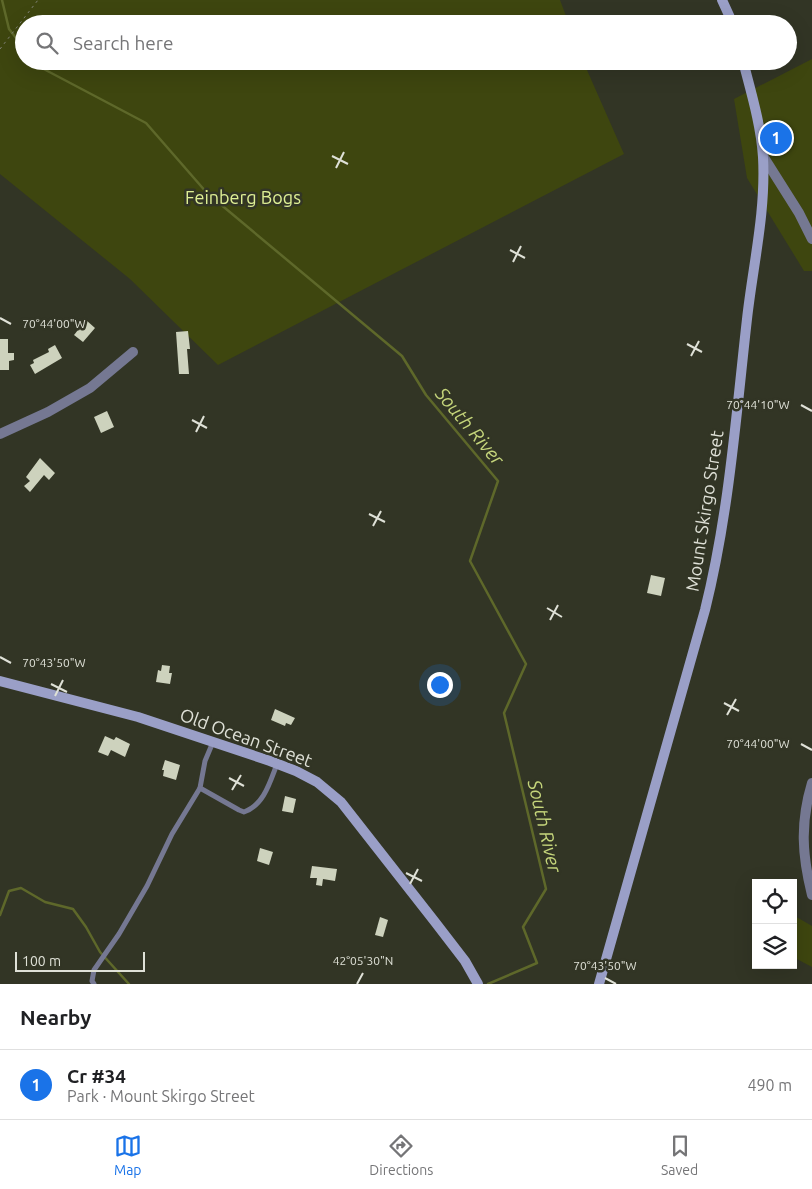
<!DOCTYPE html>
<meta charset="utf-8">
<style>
:root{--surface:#fff;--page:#f6f6f6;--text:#202124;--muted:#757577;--line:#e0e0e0;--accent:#1a73e8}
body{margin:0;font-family:Ubuntu,sans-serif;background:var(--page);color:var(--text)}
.controls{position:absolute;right:15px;bottom:15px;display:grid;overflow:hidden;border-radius:0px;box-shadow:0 5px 20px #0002}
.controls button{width:45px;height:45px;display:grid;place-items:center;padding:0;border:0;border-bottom:1px solid var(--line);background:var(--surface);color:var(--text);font:25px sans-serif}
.scale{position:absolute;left:15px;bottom:12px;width:130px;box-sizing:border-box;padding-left:5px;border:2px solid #dfe1d7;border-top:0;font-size:14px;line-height:18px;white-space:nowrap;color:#dfe1d7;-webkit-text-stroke:4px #323525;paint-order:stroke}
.you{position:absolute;left:439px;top:684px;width:18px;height:18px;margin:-12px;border:4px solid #fff;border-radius:50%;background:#1a73e8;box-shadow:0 0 0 8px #1a73e833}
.badge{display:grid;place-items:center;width:32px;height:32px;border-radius:50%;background:var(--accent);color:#fff;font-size:16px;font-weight:700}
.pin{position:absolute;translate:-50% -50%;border:2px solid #fff;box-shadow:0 1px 5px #0006}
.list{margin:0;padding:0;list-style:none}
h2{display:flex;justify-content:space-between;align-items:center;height:65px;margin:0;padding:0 20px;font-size:21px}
h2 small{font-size:16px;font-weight:400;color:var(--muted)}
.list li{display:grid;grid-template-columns:32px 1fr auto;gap:15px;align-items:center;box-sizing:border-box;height:70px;padding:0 20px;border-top:1px solid var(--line)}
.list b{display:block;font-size:19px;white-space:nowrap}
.list p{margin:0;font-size:16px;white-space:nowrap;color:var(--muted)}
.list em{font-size:16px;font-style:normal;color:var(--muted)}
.icon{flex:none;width:28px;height:28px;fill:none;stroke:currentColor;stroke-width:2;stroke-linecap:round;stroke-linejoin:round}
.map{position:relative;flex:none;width:812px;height:984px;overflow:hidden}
.search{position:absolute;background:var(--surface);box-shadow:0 5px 20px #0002;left:15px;right:15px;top:15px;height:55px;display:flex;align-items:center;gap:12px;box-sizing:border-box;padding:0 18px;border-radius:28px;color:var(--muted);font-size:19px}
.sheet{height:135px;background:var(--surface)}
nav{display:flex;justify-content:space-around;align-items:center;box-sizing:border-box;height:70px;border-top:1px solid var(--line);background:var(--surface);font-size:14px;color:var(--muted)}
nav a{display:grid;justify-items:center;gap:2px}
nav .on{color:var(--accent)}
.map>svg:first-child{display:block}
.green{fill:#3e460f}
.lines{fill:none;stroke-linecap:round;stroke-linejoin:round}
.stream{stroke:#5e682a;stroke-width:2.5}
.building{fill:#cdd2bd}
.path{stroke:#818376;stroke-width:1;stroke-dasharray:2.5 4;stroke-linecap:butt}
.lane{stroke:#757892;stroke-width:5}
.street{stroke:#757892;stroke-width:10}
.secondary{stroke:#9a9fc7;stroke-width:10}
.ticks{fill:none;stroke:#dfe1d7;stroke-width:2}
.labels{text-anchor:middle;stroke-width:5;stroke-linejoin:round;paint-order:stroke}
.park-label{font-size:18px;fill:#deef94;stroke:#323525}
.street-label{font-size:18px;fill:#dfe1d7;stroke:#323525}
.water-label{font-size:19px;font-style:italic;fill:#c5d57b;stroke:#323525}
.ticks-label{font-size:12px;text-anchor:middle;fill:#dfe1d7;stroke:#323525;stroke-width:5;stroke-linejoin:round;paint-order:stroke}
</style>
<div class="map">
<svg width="812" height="984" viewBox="0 0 812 984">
<rect width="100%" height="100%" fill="#323525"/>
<g class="green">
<path d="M0,0H560L569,24H24V61H583L624,154L218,365L130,279L0,174Z"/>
<path d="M812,59V271H804L747,178L734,99Z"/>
<path d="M793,915L812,926V967L793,957Z"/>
</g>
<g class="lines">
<g class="stream">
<path d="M2,0L9,29L24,48"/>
<path d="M34,61L38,66L146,123L207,193L402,356L426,395L498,481L470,561L526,664L504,713L546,889L523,927L537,963L488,984"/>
<path d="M0,915L9,891L21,888L45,902L73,909L86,927L100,952L129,984"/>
</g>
</g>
<g class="building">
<path d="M86,320L95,328L83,342L74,335Z"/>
<path d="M188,331L190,349H187L189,374H179L176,332Z"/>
<path d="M0,339H8V353H14V360L9,361V370H0Z"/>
<path d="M55,345L62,358L35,374L30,365L34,363L33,360L49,352L48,349Z"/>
<path d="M107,411L114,427L101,433L94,417Z"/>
<path d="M40,458L55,473L49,480L44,475L30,492L24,486L30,481L26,477Z"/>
<path d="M651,575L665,578L661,596L647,593Z"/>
<path d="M162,665L170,666L169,673H172L170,684L156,682L158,670L161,671Z"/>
<path d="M275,709L295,718L291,725L286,723L285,726L271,720Z"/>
<path d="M105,736L114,740L116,737L130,744L125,757L111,750L108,756L98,752Z"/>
<path d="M165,760L180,765L176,780L163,776L164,770H162Z"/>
<path d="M285,796L296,799L293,813L282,811Z"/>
<path d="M260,848L273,852L269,865L257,861Z"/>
<path d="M312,866L337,869L335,881L323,879L322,886L316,885L317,878H310Z"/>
<path d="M380,917L388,920L383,937L375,935Z"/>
</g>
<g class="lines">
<path class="path" d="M0,49L38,0"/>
<g class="lane">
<path d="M213,742L205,761L200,788L239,810L244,812C264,805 270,782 277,764"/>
<path d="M94,984L92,981L94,970L119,934L147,886L172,834L200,788"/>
</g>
<g class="street">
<path d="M763,156L799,213L812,239"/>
<path d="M0,434L48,412L90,388L133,352"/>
<path d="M812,783C800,823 802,855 812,895"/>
</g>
<g class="secondary">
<path d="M722,0L733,24"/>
<path d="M0,681L138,717L270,761L296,771L317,782L341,802L435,922L465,961L478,984"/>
<path d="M599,984L705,610C729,514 736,416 747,319C753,265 766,212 763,157C761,125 751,92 743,61"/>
</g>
</g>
<path class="ticks" d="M332,156L348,164M336,168L344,152M510,250L525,258M513,262L521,246M0,318L11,324M687,344L702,352M691,356L699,341M801,405L812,411M192,420L207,428M196,432L204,416M369,514L385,522M373,526L381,511M547,608L562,617M550,620L558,605M0,657L11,663M51,684L67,692M55,696L63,680M724,703L739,711M727,715L736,699M801,744L812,750M229,778L244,786M232,790L241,775M406,873L422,881M410,884L418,869M605,978L616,984M357,984L363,973"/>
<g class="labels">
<g class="park-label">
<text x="243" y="204">Feinberg Bogs</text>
</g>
<g class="street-label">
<text transform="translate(705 511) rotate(-81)" y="6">Mount Skirgo Street</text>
<text transform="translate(246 738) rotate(20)" y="6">Old Ocean Street</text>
</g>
<g class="water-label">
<text transform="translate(470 426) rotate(50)" y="7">South River</text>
<text transform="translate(545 826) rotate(77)" y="7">South River</text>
</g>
</g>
<g class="ticks-label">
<text x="54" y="328">70°44'00"W</text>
<text x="758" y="409">70°44'10"W</text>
<text x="54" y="667">70°43'50"W</text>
<text x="758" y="748">70°44'00"W</text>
<text x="363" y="965">42°05'30"N</text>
<text x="605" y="970">70°43'50"W</text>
</g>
</svg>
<div class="controls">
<button><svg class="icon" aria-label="locate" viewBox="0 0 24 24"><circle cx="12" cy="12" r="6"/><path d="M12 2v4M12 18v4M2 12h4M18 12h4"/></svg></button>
<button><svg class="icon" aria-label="layers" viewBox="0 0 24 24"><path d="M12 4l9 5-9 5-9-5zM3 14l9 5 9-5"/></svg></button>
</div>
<div class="scale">100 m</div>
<div class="you"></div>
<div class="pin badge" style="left:776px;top:138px">1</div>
<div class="search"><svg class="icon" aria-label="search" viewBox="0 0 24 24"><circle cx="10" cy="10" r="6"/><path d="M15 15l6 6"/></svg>Search here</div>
</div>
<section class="sheet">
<h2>Nearby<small></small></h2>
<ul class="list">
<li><span class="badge">1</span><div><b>Cr #34</b><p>Park · Mount Skirgo Street</p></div><em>490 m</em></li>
</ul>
</section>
<nav>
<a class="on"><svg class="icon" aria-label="map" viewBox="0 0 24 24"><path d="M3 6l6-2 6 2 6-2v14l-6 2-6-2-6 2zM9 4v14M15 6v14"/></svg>Map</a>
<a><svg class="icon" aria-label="directions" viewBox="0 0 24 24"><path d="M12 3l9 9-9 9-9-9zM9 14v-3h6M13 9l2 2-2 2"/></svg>Directions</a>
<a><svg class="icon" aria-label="saved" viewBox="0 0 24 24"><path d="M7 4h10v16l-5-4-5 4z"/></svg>Saved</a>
</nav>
